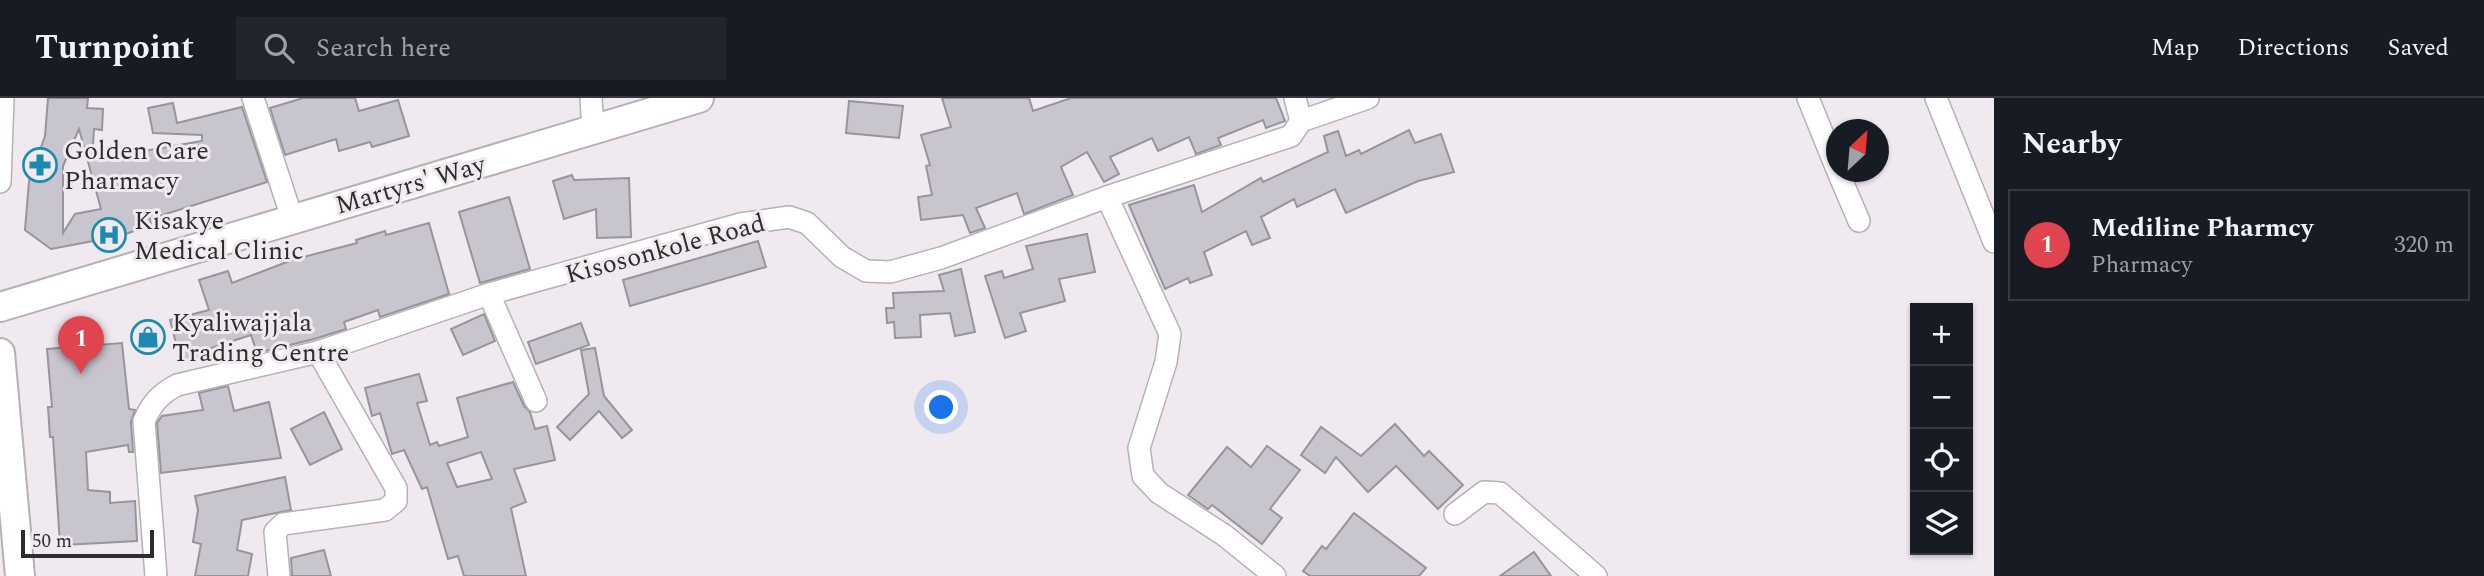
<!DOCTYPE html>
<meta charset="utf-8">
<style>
:root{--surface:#171b24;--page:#20242c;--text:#f1f3f6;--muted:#9ea1a6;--line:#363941;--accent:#0b8043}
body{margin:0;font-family:Spectral,serif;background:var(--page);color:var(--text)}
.controls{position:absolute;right:21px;bottom:21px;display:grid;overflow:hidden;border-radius:0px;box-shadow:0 2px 5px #0004}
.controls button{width:63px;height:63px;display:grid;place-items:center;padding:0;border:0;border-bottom:2px solid var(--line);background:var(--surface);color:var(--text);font:35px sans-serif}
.compass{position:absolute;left:1826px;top:21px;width:63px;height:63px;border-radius:50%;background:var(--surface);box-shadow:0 2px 5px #0004;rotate:26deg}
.scale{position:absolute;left:21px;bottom:18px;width:133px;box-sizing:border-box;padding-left:7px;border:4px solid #2f2c2f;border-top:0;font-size:19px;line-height:24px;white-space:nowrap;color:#2f2c2f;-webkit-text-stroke:5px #f1e9f0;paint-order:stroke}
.you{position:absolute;left:942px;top:310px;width:24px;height:24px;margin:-18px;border:5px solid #fff;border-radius:50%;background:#1a73e8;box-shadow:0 0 0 10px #1a73e833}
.badge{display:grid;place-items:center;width:46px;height:46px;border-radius:50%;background:var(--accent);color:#fff;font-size:23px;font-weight:700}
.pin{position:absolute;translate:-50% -58px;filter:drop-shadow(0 2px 4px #0008)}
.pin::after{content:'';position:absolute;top:37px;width:24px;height:21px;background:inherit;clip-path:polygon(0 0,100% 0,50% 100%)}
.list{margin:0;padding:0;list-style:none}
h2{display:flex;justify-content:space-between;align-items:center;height:91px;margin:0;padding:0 28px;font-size:30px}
h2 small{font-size:23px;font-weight:400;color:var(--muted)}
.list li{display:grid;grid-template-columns:46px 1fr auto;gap:21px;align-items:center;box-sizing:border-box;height:112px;margin:0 14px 14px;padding:0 14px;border:2px solid var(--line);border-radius:0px}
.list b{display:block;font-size:26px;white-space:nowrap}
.list p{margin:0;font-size:23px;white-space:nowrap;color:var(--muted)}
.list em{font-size:23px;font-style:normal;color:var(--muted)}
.icon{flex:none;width:38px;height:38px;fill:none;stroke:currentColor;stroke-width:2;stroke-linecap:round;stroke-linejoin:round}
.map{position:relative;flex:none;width:1994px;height:478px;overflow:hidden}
header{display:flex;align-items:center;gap:42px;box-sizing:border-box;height:98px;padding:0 35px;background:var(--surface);border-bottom:2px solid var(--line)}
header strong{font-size:33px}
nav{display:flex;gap:38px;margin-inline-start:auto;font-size:24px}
.search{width:490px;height:63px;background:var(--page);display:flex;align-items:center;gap:18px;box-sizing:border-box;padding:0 24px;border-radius:0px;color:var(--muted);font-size:26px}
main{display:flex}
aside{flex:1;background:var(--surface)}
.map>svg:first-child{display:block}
.building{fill:#c9c5ce;stroke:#98949c;stroke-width:2;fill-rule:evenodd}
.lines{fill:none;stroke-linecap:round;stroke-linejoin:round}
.minor-casing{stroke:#b7b0b7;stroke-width:24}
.major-casing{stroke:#b7b0b7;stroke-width:32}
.minor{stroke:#fff;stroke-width:21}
.major{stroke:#fff;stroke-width:28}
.labels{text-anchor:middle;stroke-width:6;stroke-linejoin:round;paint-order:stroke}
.poi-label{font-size:26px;fill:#2f2c2f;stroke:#f1e9f0;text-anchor:start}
.street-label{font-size:26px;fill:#2f2c2f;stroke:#f1e9f0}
</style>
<header>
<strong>Turnpoint</strong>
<div class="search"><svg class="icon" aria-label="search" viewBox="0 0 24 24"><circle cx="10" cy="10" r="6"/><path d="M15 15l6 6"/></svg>Search here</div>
<nav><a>Map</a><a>Directions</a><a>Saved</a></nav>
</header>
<main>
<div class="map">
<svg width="1994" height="478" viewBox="0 0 1994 478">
<rect width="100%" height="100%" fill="#f1e9f0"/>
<g class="building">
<path d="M48,0H88L87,10L103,11L102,32L94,31L92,62L202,43V37L153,35L148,10L173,5L177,25L242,9L267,84L150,121L151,127L120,138L51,151L25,132L29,83L45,38ZM79,31L101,111L75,116L63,135V68Z"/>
<path d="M303,0H355L359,13L398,2L409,38L372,49L370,44L339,53L336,41L285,57L270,10Z"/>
<path d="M942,0H1029L1033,13L1071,0H1276L1285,23L1266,30L1263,22L1218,40L1221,47L1196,56L1189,39L1158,53L1152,40L1110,59L1119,76L1104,84L1087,54L1061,69L1073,97L1024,116L1017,95L976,110L985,130L970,135L963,117L921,122L918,99L932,97L926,68L930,67L921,37L951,29Z"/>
<path d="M849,3L903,8L899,40L846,35Z"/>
<path d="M1409,32L1415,45L1441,36L1454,74L1418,83L1346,115L1335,91L1297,109L1294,101L1261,119L1270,140L1252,147L1246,133L1204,154L1212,177L1190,185L1188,180L1165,191L1129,107L1194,87L1202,114L1261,80L1263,84L1328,54L1324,38L1338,33L1346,58L1359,52L1361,56Z"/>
<path d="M572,77L574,82L629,80L631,139L597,140L596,111L564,121L553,83Z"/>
<path d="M509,99L530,171L480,185L459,114Z"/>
<path d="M429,125L449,196L380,219L378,212L344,224L346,231L314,241L257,255L251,237L202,253L204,260L181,265L170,222L209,212L199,182L228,173L232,185L292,162L357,145L356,142L385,133L386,137Z"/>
<path d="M1087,136L1095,174L1059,181L1065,203L1020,215L1026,233L1005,240L985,178L1002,173L1004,180L1033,171L1026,148Z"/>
<path d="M758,143L766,169L630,208L623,182Z"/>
<path d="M961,171L975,234L955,238L950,215L920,217L921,239L895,240L894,224L887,225L886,210H894L893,195L944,193L939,177Z"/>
<path d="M484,216L495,243L463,257L451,231Z"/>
<path d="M581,225L589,247L536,266L528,244Z"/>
<path d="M122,245L129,311L135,312L131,324L133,354H129L128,347L86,354L88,392L110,394V405L135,403L137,443L63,447L60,446L53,339H50L48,309H52L47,251Z"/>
<path d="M595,250L604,298L632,332L622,340L599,313L570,342L557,329L589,296L581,252Z"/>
<path d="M419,276L427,303L417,305L430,347L437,344L439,348L468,339L457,300L513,284L524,308L530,314L535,331L547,328L555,362L514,371L526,404L511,410L526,478H464L458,458L448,461L427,389L422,391L404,352L392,356L380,315L372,318L365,290ZM481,354L492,381L457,389L447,365Z"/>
<path d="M228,288L234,313L269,304L281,360L161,375L157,325L162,318L203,312L199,295Z"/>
<path d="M324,314L342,351L310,367L291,331Z"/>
<path d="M1395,326L1424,358L1429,353L1463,387L1438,411L1396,368L1368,394L1336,359L1325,375L1301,357L1321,329L1361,358Z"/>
<path d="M1267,348L1300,372L1270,411L1282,420L1262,446L1212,407L1208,411L1188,397L1227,349L1251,369Z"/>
<path d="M285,379L291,412L242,422L237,452L252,456L248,478H195L201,446L193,444L198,412L195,398Z"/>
<path d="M1354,415L1426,470L1419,478H1310L1303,473L1322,448L1326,451Z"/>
<path d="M324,452L331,478H292L291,460Z"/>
<path d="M1534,454L1551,478H1500Z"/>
</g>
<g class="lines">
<g class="minor-casing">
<g id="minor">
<path d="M253,0L292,120"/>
<path d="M591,0L593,33"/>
<path d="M1808,0L1836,69"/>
<path d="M1936,0L1994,144"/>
<path d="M1301,23L1368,0"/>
<path d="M1838,74L1859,123"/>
<path d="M0,84L3,0"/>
<path d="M1107,99L1170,236L1166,264L1139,350L1143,378L1159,395L1224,437L1275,478"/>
<path d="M489,196L536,303"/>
<path d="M1455,416L1484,394L1500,395L1596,478"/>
<path d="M156,478L144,323C152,305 160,296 177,287L318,254L489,196L740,126L789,119L807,125L842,159L866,173L890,174L941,160L1107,99L1291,38L1301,23L1295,0"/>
<path d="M279,478L275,434L283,426L385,412L396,403V390L318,254"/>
</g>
</g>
<g class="major-casing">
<g id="major">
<path d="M0,209L699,0"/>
<path d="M0,255L20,478"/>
</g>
</g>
<use href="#minor" class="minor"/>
<use href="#major" class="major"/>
</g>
<defs>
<g id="pharmacy-ring" transform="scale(1.75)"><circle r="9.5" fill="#f1e9f0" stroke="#1d8bb1" stroke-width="1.5"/><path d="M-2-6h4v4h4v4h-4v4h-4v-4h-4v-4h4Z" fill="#1d8bb1"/></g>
<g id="hospital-ring" transform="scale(1.75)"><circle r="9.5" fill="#f1e9f0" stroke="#1d8bb1" stroke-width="1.5"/><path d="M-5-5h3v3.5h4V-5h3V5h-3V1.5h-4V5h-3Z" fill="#1d8bb1"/></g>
<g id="shop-ring" transform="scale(1.75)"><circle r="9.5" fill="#f1e9f0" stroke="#1d8bb1" stroke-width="1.5"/><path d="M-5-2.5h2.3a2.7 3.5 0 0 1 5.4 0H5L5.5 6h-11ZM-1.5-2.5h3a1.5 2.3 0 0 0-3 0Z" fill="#1d8bb1"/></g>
</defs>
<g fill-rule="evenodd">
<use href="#pharmacy-ring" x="40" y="67"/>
<use href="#hospital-ring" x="109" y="137"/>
<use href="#shop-ring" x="148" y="239"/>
</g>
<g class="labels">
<g class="poi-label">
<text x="64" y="61">Golden Care<tspan x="64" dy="30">Pharmacy</tspan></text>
<text x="134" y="131">Kisakye<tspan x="134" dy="30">Medical Clinic</tspan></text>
<text x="172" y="233">Kyaliwajjala<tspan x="172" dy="30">Trading Centre</tspan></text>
</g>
<g class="street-label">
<text transform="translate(410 86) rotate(-16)" y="9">Martyrs' Way</text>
<text transform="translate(665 150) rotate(-15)" y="9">Kisosonkole Road</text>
</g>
</g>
</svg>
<div class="controls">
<button>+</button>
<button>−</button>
<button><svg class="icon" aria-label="locate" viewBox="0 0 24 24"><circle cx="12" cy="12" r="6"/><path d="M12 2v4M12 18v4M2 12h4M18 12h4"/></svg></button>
<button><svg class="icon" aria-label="layers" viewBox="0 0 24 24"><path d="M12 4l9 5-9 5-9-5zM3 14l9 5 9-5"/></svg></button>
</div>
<svg class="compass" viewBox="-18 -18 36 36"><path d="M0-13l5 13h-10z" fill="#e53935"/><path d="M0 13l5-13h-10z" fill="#9ea1a6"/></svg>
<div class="scale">50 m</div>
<div class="you"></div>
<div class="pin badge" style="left:81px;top:276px;background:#e0444e">1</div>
</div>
<aside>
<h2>Nearby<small></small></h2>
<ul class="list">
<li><span class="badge" style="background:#e0444e">1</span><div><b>Mediline Pharmcy</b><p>Pharmacy</p></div><em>320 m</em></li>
</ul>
</aside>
</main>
